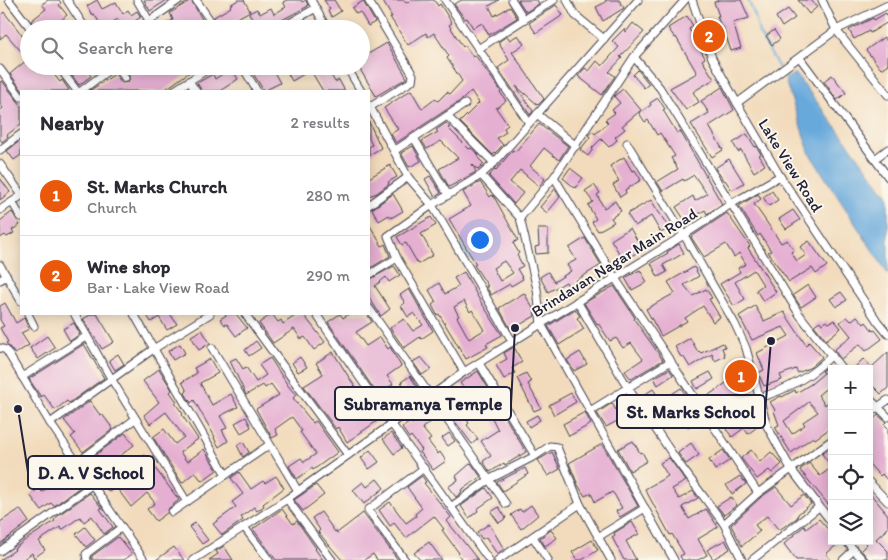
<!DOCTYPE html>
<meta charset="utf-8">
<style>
:root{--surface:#fff;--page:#f7f7f7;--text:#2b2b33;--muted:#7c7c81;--line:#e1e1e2;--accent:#ea580c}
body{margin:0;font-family:Itim,sans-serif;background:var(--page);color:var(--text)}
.controls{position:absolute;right:15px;bottom:15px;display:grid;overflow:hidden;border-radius:0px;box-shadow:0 2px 12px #0003}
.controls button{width:45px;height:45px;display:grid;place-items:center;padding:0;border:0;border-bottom:1px solid var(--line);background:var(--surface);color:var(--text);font:25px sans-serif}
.you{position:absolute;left:479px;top:239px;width:18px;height:18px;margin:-12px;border:4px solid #fff;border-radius:50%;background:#1a73e8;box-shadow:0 0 0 8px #1a73e833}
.badge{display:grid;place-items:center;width:32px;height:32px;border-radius:50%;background:var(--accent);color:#fff;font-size:16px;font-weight:700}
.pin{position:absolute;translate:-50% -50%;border:2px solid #fff;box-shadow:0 1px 5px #0006}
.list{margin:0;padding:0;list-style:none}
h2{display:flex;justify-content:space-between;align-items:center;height:65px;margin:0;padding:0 20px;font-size:21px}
h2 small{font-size:16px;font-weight:400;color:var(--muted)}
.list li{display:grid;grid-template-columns:32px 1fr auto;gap:15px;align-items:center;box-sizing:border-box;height:80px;padding:0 20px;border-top:1px solid var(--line)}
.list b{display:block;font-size:19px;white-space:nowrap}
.list p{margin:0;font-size:16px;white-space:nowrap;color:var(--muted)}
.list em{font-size:16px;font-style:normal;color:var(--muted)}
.icon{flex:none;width:28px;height:28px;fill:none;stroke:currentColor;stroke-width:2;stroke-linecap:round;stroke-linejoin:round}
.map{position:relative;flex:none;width:888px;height:560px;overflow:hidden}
.search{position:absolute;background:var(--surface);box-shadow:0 2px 12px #0003;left:20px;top:20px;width:350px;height:55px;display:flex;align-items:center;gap:12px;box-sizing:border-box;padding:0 18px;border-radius:28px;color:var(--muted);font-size:19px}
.panel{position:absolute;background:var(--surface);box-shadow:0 2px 12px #0003;left:20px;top:90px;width:350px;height:225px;border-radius:0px}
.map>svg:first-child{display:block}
.water{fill:#68a9db;stroke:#45668b}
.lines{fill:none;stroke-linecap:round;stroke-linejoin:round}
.stream{stroke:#68a9db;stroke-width:2}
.building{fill:#e5afd2;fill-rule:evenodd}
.minor-casing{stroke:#413e4e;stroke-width:9}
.minor{stroke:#fff;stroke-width:7}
.labels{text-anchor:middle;stroke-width:4;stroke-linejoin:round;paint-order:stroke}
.street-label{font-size:16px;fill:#22223b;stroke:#fbf7ec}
.leader{fill:none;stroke:#22223b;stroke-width:2}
.callout-dot{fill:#22223b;stroke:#fbf7ec;stroke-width:2}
.callout{fill:#fbf7ec;stroke:#22223b;stroke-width:2}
.callout-label{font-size:18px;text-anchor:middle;font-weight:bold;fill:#22223b}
</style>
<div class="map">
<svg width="888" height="560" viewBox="0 0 888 560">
<rect width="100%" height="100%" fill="#fbf7ec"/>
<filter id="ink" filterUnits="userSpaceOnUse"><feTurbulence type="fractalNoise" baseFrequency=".02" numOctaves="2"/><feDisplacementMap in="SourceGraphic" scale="10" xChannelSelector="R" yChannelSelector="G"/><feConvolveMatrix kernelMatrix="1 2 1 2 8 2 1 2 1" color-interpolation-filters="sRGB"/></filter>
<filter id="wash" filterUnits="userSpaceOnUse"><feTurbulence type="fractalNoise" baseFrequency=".0096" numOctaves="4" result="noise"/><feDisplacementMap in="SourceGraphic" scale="20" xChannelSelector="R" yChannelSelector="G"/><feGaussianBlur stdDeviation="1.12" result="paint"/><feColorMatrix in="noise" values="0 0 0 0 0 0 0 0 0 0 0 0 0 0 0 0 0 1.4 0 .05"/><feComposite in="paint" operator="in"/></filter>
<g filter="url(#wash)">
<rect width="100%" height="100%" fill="#f2dbbc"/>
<path class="water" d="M795,73L888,196V274L810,154L785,80Z"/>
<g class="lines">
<g class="stream">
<path d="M748,0L755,16L759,33L779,68"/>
<path d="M782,71L788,80"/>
</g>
</g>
<g id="blocks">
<g class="building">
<path d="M48,0H59L61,3L59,5L67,15L58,23L56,20L45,29H36L31,21L46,9L42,4Z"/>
<path d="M97,0L102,9L116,2L123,14L128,10L131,15L137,11L141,17L124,28L118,19L103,28L94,14L92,15L87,6Z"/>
<path d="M144,0H167L150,11Z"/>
<path d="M191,0L203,21L186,29H159V27L173,20L170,13Z"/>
<path d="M238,0H244L250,11L232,21L237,29H221L214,17L231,7L230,5Z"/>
<path d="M287,0H301L302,2L306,0L308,6L269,27L268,25L257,29L249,13L257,9L260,14L271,8L274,14L286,7L283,2Z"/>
<path d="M324,0H334L341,11L332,17L328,11L330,9Z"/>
<path d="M382,0H404L406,3L411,0H434L438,6L440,4L452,23L449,25L463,47L465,45L473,57L475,55L501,91L500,92L506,101L496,108L508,125L504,128L506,132L497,138L503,145L493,155L460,122L479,103L471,91L463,99L396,143L391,134L398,129L384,108L411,90L422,109L435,99L438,101L447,92L450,94L462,81L447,58L449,56L434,33L428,37L426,33L408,45L390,17H392Z"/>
<path d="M462,0H499L489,6L494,16L510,7L517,18L489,35L482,23L473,28L467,18L465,19L454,4Z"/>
<path d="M518,0H537L539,4L526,12Z"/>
<path d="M605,0H619L624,8L603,21L596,7L606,2Z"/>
<path d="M719,0H741L749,18L733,23L741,48L731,51L723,27H721L717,16H719L714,2Z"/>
<path d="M798,0H811L817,7L809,14Z"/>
<path d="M363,1L375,22L368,26L360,12L356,14L352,8Z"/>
<path d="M556,5L563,15L536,33L529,23Z"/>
<path d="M788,9L795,18L782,27L776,17Z"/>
<path d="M4,12L29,44V66H47L60,82L62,80L69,90L67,91H23L10,74L28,59L6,34L0,39V16Z"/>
<path d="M886,13L888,22L870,33L869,31L854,39L849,30L873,18L874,20Z"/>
<path d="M687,16L693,26L689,29L705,58L702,60L714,79L693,92L699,102L686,110L670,88L697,73L676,37L675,38L668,28Z"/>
<path d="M305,20L310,29H290Z"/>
<path d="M633,23L644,32L620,57L622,58L609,72L615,76L602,95L578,76L585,68L589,71L597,61L602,66L619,47L612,41L624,29L626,32Z"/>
<path d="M774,30L780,39L772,45L766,36Z"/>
<path d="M518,35L524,44L512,52L544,99L538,105L516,86L533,111L530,115L498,68L509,60L498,42L507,36L510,40Z"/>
<path d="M884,37L888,43V64L881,69L866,50Z"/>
<path d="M387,43L407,78L376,96L358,66H361V58Z"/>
<path d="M65,66H83L91,76L79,85Z"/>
<path d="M129,66H148L153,72L161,66L165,69L169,66H198L163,91H89L115,74L122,83L128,82L130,78L127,72L131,69Z"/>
<path d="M258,66H268L272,73L274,72L280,83L264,91L251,70Z"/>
<path d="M289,66H299L304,74L292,81L285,68Z"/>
<path d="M320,66H326L335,82L339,80L345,91H323L311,71Z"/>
<path d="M231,68L238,79L220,91H202L197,83L213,74L215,79Z"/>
<path d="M638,70L649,84L644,88L633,75Z"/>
<path d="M832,75L846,93L837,100L824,81Z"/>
<path d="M2,81L21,105V124L7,135L8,137L2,142L0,139V111L3,108L0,104V82Z"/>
<path d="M722,87L734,110L709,126L723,150L712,157L691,124L709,113L701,101Z"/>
<path d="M623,89L641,110L622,126L625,129L615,137L617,140L609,147L601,139L592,148L593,149L588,156L580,150L590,137L588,135L593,131L595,134L608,123L605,120L615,113L612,110L620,103L614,96Z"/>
<path d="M658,98L665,109L663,110L677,133L680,131L722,204L707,214L705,210L686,222L676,207L693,196L695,201L707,194L694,175L684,181L683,179L663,191L657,182L678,169L671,158L675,156L660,133L657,135L648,120L645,122L639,113L651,105L650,103Z"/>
<path d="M369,122L381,148L369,155V147L372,145L369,139Z"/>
<path d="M446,123L450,127L448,128L469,149L471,148L479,155L477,157L484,164L478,170L472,164L476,172L449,187L439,169L458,158L441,141L427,149L422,141L438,132L436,130Z"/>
<path d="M539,124L568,146L559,160L544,148L530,166L545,179L539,186L520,170L510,182L523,193L514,204L489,176L495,169L496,170L513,150L515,152Z"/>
<path d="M747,134L755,147L756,146L761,154L759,155L765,165L754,172L741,150L738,152L733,143Z"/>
<path d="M21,140V155L14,160L7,151Z"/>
<path d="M413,146L421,161L409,167L401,153Z"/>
<path d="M624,157L632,171L635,170L641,180L625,190L626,193L620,197L613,185L619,181L610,166Z"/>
<path d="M729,159L744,183L732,190L725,180L724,181L715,168Z"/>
<path d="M390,165L397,177L388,182L389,184L377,193L369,196V178Z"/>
<path d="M570,168L583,178L575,188L563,178Z"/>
<path d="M430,176L441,193L435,197L425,179Z"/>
<path d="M0,178L10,192L0,200Z"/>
<path d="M480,182L490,197L492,195L494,197L518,240L513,243L519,253L517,255L523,266L517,269L523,279L511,286L510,284L491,295L486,286H488L474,265L476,264L449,219L471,206L463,192ZM504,261L513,273L500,281L493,268Z"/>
<path d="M594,185L600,193L597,195L604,208L615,201L621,211L611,218L614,222L598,231L592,222L596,219L588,205L593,202L585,191Z"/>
<path d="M555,189L560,197L547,213L540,207Z"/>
<path d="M772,191L778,200L769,206L763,197Z"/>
<path d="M393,194L403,211L391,218L389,215L379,221L372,209Z"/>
<path d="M758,194L761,199L754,204L781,243L787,240L794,250L791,252L797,261L806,255L800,247L809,241L827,266L816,274L812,268L789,282L768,252L771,251L760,234L758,236L739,206Z"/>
<path d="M651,200L669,228L661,233L651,216L635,226L627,214Z"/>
<path d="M793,210L800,220L786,229L779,219Z"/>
<path d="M12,212L20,225L12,230L14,233L7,237L5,235L0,238V221Z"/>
<path d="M727,213L750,246L748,248L776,292L763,301L756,290L763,285L754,270L735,282L745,299L734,306L720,284L740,272L738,268L746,264L739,253L734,257L726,244L704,257L691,237Z"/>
<path d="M431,217L436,225L421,234L433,255L418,264L406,243L402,245L397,237Z"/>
<path d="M369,224L382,246L385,244L390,256L369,269Z"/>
<path d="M630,228L642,249L624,261L611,240Z"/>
<path d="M538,229H548V253L536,254L535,247L539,246Z"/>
<path d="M585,238L601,265L575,281L577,285L570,289L566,282L548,292L540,277L548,272L554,282L571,271L567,265L576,260L569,248Z"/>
<path d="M679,244L684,253L663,265L667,272L658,277L651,263L668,253L667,252Z"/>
<path d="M394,266L400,275L389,282L386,277L375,286L390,309L381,316L369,297V280Z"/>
<path d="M694,267L699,276L684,285L693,296L706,289L712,298L709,299L720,317L713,322L703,306L685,318L687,321L661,336L646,309L675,293L668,282Z"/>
<path d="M640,270L647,282L632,290L625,278Z"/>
<path d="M464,272L479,299L502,335L486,344L488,347L466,359L439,314L437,315L432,305L436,302L429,290L439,283L445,294L459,286L454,278ZM464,301L470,312L472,310L484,330L469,339L457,317L459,316L454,307Z"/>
<path d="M808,285L816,297L801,307L793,295Z"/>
<path d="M614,286L635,318L634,319L663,360L631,379L625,371L643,359L631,343L623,348L616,338L610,341L598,323L597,324L584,303Z"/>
<path d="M409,289L433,331L421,339L420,337L404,348L390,328L404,319L413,331L423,325L414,313L408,317L401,306L405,303L400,295Z"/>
<path d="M841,292L847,300L836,307L830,299Z"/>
<path d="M524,293L534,310L535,316L511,330L499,308Z"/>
<path d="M5,303L16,323L24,318L29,329L21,333L29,345L15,354L6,343L8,342L0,328L4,326L0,320V306Z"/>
<path d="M755,306L764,321L784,312L806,345L809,342L822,357L811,367L798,373L796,369L780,375L782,380L764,386L758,373L764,370L757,353L789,336L783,327L752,340L739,316Z"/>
<path d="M575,309L580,316L577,318L584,329L559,345L548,326Z"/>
<path d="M92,314H97L114,342L102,349L83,319Z"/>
<path d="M146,314H170L177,324L167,330L159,317L151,322Z"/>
<path d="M228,314H236L247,328L236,336L227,324L225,325L220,319Z"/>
<path d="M272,314L278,322L281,320L283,324L298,314H303L325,342L314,350L305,337L301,339L294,329L273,343L259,323Z"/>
<path d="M340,314L343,318L349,314H367L372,322L356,332L366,346L380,337L388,349L390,347L401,366L387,376L393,384L386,389L393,399L385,405L328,322Z"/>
<path d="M857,316L864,324L866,322L873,331L875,330L882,339L866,351L860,344L841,359L834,350L851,336L840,322L847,317L851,321Z"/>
<path d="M834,320L841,328L826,340L814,325L820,321L822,324L826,321L829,323Z"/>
<path d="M74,323L80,334L70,341L63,329Z"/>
<path d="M202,330L210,343L199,350L191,336Z"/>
<path d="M47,336L55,348L38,359L30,348Z"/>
<path d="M690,338L698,352L699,351L701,353L723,343L725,347L722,348L725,356L715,361L712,354L690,367L683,356L681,357L675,347Z"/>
<path d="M256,341L261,348L249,356L245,350Z"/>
<path d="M84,344L104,378L69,403L67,401L55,410L44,395L41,397L29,379Z"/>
<path d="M180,344L185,353L173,360L168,351Z"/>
<path d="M514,347L522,362L512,368L515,373L504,379L496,365L507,359L504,353Z"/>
<path d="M333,352L352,382L371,408L373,406L380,419L347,442L338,427L336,429L304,386L323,374L316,363Z"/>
<path d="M580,352L587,364L574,371L567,360Z"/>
<path d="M888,352V388L881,394L869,382L870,369H853L863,359L872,367Z"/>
<path d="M118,354L124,364L115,370L109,360Z"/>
<path d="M300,357L307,367L298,372L292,363Z"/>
<path d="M421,357L431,369L422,375L413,362Z"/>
<path d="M236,358L243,369L246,367L256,382L266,375L259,365L270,358L289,387L296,395L293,398L313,423L316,421L338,452L313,470L312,468L297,479L289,466L301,458L304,462L316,454L300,432L302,431L292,417L275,429L278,435L272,438L256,409L279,395L271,384L265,388L263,385L246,395L230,361Z"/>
<path d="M210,359L218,373L200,383L212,405L231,394L238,407L220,416L227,428L222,430L228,441L219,447L214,438L215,437L194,400L191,403L185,393L187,391L182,382L197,373L194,368Z"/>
<path d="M829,366L832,369V380L827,384L829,386L818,395L825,405L832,398V427L815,439L813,437L791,453L775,427L779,425L774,411L775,410L770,402L779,397L781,396L782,397L795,390L796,393L811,384L824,373L822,371ZM809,402L818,412L803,422L805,425L792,434L784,421Z"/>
<path d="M159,369L172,390L170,392L177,402L175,403L183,414L182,415L198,439L180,452L187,462L204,449L217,470L202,481L195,472L182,483L153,437L164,429L175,444L184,437L166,412L150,424L144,415L159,402L143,381Z"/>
<path d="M669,369L673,375L658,385L654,378Z"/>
<path d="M478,371L491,393L489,395L501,410L526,452L505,465L504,463L490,472L483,461L491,456L481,441L498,430L491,416L484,407L466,419L469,423L467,425L478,439L472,444L451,416L472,399L460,383Z"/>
<path d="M710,372L714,379L697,389L693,381Z"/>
<path d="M526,373L531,382L528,384L541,408L534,411L517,378Z"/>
<path d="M739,374L748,390L729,401L743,419L753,411L760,419L761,424L748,434L744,428L732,437L718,418L719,416L706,397Z"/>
<path d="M410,376L420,391L411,397L401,382Z"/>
<path d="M681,388L701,418L688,427L673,402L658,412L653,404L651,405L644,395L653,389L661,401Z"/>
<path d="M571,393L576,402L554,415L549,405Z"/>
<path d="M90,401L100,415L102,414L113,429L83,452L71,437L75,434L64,420Z"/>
<path d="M612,403L621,419L606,427L597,413Z"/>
<path d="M429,405L438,417L422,428L431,439L428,441L438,454L440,452L446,461L433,470L420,452L422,450L411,436L409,438L402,428L410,422L412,424L424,415L421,411Z"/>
<path d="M585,412L591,424L569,436L563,424Z"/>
<path d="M537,415L540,420L529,427L526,421Z"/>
<path d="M878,415L886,422L884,424L888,428V481L882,474L880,476L869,464V423Z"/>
<path d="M246,417L251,427L241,433L235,423Z"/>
<path d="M125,433L134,445L120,456L128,467L145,455L179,500L169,508L167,513L156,521L147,509L155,503L147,493L131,507L116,487L109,492L86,462Z"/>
<path d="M391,433L402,448L394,454L383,439Z"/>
<path d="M449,433L455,441L448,446L442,438Z"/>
<path d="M633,441L640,453L642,452L647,461L630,471L618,449Z"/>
<path d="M243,442L249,452L243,457L237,445Z"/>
<path d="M691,443L699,455L686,464L678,453Z"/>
<path d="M602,444L638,506L620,517L616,511L622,508L614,494L612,492L595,502L591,493L585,496L578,485L569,463Z"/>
<path d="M832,447V509L800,470L809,463L820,476L832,467L822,454Z"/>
<path d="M370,450L379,462L369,469L361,458Z"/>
<path d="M723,450L730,460L715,470L709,460Z"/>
<path d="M751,450L760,462L771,452L782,464L772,473L769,470L757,479L741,458Z"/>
<path d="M552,452L560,469L548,476L538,460Z"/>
<path d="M669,458L686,481L672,489L679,499L693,491L698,498L682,507L689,519L706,509L718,527L698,539L707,555L698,560H682L680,556L684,554L672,534L670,535L645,489L668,476L660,463Z"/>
<path d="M471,463L481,477L461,490L462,492L456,497L448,487L458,480L456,476Z"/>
<path d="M525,468L528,474L503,491L497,482Z"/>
<path d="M239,472L251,489L263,481L265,483L276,476L284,488L263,504L264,506L257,511L254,507L241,517L243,520L222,535L213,524L236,507L232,502L243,494L231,478Z"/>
<path d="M75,473L84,484L54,506L51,503L41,510L30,495L39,488L42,492L53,484L51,481L59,475L64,481Z"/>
<path d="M422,476L426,482L424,483L451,517L447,521L478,560H462L458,554L459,553L442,530L444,529L434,516L406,538L394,523L390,526L379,510L390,502L406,523L416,516L415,514L422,508L407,487Z"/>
<path d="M740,476L746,484L732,494L726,485Z"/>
<path d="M377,479L384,488L364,504L353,490L363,482L367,487Z"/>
<path d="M316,485L324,495L303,511L294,500Z"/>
<path d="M776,487L791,505L804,495L811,504L798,514L797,518L779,530L767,516L755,525L760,531L742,546L731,525L761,497Z"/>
<path d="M486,488L493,498L477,509L478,511L469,518L461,506Z"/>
<path d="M869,492L888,515V528L876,539L888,551V560H869L861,550L867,544L864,541H869Z"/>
<path d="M90,493L102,508L100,509L113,527L104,534L92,516L84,522L80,517L62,530L60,527L39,541L45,550L34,558L32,553L22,560H0L15,550L14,549L24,541L55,521L54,520L60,514Z"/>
<path d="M731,497L737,505L724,515L717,506Z"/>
<path d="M531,505L538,515L521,529L511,515L520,509L522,512Z"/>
<path d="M499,507L506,518L499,523L491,512Z"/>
<path d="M20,509L29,522L0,544V522Z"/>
<path d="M282,509L293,524L297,521L313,544L316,548L315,549L323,560H276L253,529Z"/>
<path d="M321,512L335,532L336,531L337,533L363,513L398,560H377L373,554L364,560H342L318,532L320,530L312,518Z"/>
<path d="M819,519L832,534V541H841L826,554L831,560H796L784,544L804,526L806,529Z"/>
<path d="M632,522L639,534L626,541L636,560H624L612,537L615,535L614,533Z"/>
<path d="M195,523L208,540L202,544L189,527Z"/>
<path d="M489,524L504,549L497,554L486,537L482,539L477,532Z"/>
<path d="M85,527L95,540L86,547L76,534Z"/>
<path d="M551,530L557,538L545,546L540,538Z"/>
<path d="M118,537L132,554L124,560H92V556Z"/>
<path d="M592,540L598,550L582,560H577L572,552Z"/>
<path d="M725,540L730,549L713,559L707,550Z"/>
<path d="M429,542L442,560H420L414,553Z"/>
<path d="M224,546L233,560H209L218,554L216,551Z"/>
<path d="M174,547L184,560H156Z"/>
</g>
</g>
</g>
<g filter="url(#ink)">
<use href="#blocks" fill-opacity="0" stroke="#413e4e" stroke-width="1"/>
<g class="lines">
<g class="minor-casing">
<g id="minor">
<path d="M9,0L31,29"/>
<path d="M67,0L86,29"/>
<path d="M137,0L154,29"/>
<path d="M196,0L216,29"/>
<path d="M311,0L327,29"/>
<path d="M368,0L413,75L412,81L370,107"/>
<path d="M445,0L529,123"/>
<path d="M512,0L524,19"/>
<path d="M567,0L575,15L604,39"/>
<path d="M692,0L712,58L737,103L780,176L878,322L888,334"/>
<path d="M822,0L836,30L888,95"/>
<path d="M138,29L179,0"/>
<path d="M279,29L316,8"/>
<path d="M478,49L554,0"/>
<path d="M634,57L660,88L799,314L842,369"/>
<path d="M800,58L888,177"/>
<path d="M58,66L77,91"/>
<path d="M116,66L125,78"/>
<path d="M242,66L257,91"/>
<path d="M304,66L305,68"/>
<path d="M346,66L361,91"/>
<path d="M0,69L21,97"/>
<path d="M189,81L196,91"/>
<path d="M81,91L114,66"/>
<path d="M173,91L213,66"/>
<path d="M737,103L836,30L888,5"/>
<path d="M369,105L408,177L432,205L512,341"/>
<path d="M537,114L576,146"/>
<path d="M447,116L465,104"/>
<path d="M414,138L448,195"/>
<path d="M627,143L684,235L735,324L746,348L767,426L791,469L832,523"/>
<path d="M0,150L21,134"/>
<path d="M394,151L447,116L494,163"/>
<path d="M876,158L888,149"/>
<path d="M0,164L21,194"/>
<path d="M481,175L520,218"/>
<path d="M554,177L615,278L758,493"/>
<path d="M12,202L21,217"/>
<path d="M369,205L408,177"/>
<path d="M0,210L21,196"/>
<path d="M0,265L21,301"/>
<path d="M369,275L397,258"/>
<path d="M0,280L7,276"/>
<path d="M577,301L628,388L677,461L724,524L742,560"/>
<path d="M369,308L506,504"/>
<path d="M28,314L34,326"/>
<path d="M134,314L226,475"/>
<path d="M245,314L348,455"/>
<path d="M316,314L391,423L489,560"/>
<path d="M75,315L112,380L187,502"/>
<path d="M0,348L6,350L50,423L144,560"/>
<path d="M212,348L298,491"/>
<path d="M479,363L535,456"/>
<path d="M464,372L397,258L388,236L432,205L481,175L494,163L638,0"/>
<path d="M22,377L87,336"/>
<path d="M758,398C787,390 811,377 832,355"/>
<path d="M869,398L888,417"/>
<path d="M590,411L671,361"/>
<path d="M869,413L888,400"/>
<path d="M50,423L155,348L210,314"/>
<path d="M78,462L135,419"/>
<path d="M869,482L888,502"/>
<path d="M287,499L332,560"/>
<path d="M452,506L490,479L535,456L550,446L557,447L580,504L611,560"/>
<path d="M172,512L269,445"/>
<path d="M724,524L758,493L832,440"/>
<path d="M244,527L269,560"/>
<path d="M533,537L548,560"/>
<path d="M598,537L645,508"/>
<path d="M846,541L863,560"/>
<path d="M0,551L93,484"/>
<path d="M87,560L86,554L122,527"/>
<path d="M193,560L287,499L464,372L684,235L731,204L780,176"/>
<path d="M405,560L368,510L424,468"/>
<path d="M498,560L580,504"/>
<path d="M674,560L541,324L537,289L520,218L554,177L634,57L685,0"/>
<path d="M752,560L819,507"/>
<path d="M843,560L854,550"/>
</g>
</g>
<use href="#minor" class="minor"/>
</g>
</g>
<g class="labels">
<g class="street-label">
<text transform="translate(791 165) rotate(58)" y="6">Lake View Road</text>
<text transform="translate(614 262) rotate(-32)" y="6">Brindavan Nagar Main Road</text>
</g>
</g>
<path class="leader" d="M515 328L511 404M771 341L765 412M18 409L28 472"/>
<g class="callout-dot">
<circle cx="515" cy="328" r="5"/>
<circle cx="771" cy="341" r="5"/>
<circle cx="18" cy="409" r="5"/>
</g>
<g class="callout">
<rect x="335" y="387" width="176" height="33" rx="5"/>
<rect x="617" y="395" width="148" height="33" rx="5"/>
<rect x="28" y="456" width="126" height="33" rx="5"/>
</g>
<g class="callout-label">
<text x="423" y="410">Subramanya Temple</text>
<text x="691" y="418">St. Marks School</text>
<text x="91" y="479">D. A. V School</text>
</g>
</svg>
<div class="controls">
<button>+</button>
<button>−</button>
<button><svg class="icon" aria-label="locate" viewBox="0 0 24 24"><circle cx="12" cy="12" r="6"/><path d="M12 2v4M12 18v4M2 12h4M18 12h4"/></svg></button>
<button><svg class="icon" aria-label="layers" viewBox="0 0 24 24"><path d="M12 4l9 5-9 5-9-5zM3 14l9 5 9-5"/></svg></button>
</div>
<div class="you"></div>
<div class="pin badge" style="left:741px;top:376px">1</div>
<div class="pin badge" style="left:709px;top:36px">2</div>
<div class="search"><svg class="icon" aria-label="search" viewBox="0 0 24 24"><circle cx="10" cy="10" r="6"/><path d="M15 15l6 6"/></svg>Search here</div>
<section class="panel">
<h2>Nearby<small>2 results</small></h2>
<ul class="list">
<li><span class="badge">1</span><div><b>St. Marks Church</b><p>Church</p></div><em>280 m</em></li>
<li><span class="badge">2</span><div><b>Wine shop</b><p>Bar · Lake View Road</p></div><em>290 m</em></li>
</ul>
</section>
</div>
